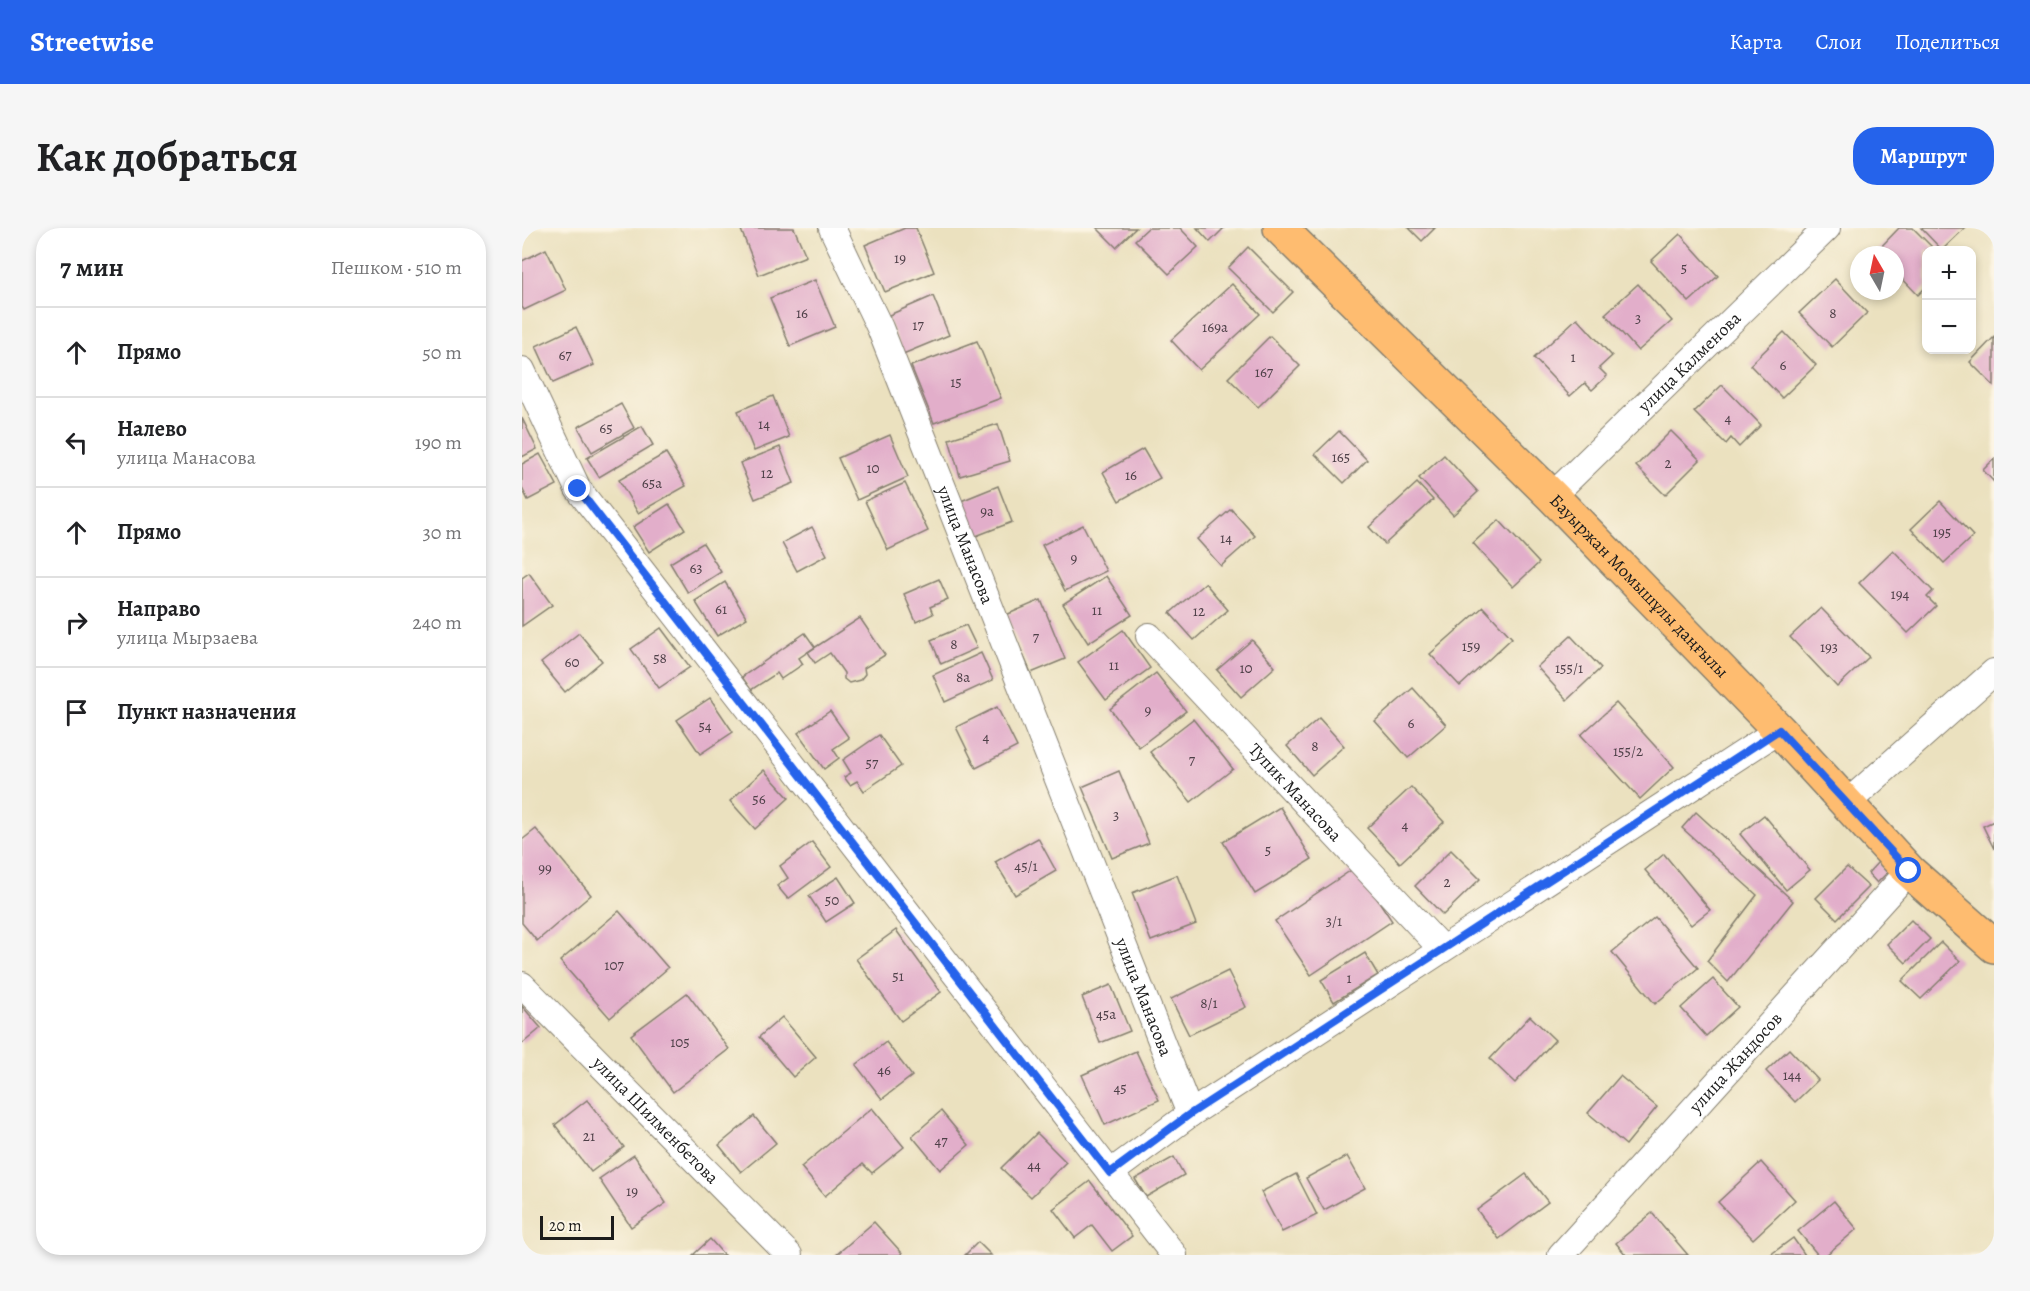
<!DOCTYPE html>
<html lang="ru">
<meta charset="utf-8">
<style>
:root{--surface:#fff;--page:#f6f6f6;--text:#202124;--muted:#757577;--line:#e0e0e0;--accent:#2563eb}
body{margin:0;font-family:Alegreya,serif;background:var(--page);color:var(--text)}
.controls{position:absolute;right:18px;top:18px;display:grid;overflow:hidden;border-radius:12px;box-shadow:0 3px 9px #0003}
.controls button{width:54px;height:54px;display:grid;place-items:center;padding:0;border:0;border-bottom:2px solid var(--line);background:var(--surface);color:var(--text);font:30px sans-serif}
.compass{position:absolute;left:1328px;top:18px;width:54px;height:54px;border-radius:50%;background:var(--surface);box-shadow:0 3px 9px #0003;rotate:351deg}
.scale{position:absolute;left:18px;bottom:15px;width:74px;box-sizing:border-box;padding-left:6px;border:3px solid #1c1c1c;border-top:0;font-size:16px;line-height:21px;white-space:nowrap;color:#1c1c1c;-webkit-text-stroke:4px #fcf5e5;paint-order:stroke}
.stop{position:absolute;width:18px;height:18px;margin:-14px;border:4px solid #2563eb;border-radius:50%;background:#fff}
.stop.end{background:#2563eb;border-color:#fff;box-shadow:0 2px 6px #0008}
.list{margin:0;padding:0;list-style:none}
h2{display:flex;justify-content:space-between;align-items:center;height:78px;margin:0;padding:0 24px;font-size:26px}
h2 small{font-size:20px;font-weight:400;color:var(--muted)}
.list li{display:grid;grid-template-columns:39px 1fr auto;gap:18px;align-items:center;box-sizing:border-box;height:90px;padding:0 24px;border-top:2px solid var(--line)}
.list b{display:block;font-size:22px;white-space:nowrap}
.list p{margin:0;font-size:20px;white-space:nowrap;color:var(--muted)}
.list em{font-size:20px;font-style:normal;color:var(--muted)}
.icon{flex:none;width:33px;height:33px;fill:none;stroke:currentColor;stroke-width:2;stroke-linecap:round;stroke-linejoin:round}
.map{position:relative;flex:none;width:1472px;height:1027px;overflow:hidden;border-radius:24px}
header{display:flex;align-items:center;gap:36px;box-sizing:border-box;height:84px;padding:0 30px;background:var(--accent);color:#fff}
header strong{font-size:28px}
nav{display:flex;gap:33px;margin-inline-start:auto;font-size:21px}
.intro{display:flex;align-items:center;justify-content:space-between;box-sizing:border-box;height:144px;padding:0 36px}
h1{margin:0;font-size:42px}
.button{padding:15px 27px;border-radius:24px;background:var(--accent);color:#fff;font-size:21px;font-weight:700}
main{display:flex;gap:36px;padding:0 36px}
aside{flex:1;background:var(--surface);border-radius:24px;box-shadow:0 3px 9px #0003}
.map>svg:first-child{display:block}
.building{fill:#e2aeca}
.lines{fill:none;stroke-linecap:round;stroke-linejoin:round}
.minor-casing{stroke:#847e6e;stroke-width:28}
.major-casing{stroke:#847e6e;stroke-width:36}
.minor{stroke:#fff;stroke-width:26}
.major{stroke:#febc70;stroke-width:33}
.route{stroke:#2563eb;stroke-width:8}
.labels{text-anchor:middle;stroke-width:5;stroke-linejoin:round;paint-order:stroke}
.number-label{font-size:15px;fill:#4e4048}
.street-label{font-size:18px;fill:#1c1c1c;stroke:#fcf5e5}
</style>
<header>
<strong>Streetwise</strong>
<nav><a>Карта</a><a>Слои</a><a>Поделиться</a></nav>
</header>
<div class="intro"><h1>Как добраться</h1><a class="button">Маршрут</a></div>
<main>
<aside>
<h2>7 мин<small>Пешком · 510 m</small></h2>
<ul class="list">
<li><svg class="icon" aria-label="ahead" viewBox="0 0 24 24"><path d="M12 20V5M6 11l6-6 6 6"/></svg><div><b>Прямо</b></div><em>50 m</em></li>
<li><svg class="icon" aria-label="left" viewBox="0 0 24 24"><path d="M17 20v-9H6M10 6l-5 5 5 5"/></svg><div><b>Налево</b><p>улица Манасова</p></div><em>190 m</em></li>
<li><svg class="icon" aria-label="ahead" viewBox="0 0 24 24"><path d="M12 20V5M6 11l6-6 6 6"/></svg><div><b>Прямо</b></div><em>30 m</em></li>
<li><svg class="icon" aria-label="right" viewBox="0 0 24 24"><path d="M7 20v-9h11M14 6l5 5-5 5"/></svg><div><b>Направо</b><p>улица Мырзаева</p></div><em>240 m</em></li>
<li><svg class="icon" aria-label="arrive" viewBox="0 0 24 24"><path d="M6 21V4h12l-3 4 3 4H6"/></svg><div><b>Пункт назначения</b></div></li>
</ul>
</aside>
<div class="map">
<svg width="1472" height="1027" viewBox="0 0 1472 1027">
<rect width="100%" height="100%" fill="#fcf5e5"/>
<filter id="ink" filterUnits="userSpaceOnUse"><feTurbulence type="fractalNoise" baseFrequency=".0167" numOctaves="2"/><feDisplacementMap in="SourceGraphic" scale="12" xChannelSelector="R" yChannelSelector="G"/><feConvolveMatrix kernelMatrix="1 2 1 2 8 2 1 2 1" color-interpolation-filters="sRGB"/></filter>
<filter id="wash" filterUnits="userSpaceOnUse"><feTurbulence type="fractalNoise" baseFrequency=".008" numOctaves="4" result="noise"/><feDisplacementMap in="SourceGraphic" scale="24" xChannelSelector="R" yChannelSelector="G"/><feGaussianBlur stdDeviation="1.35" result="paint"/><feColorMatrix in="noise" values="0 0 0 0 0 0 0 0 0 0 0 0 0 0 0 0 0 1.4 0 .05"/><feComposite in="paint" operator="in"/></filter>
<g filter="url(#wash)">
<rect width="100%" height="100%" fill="#ebe1bf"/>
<g id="blocks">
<g class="building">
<path d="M224,0H272L284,28L237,47L219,2Z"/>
<path d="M383,0H394L412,44L363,64L343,17Z"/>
<path d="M575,0H614L594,19Z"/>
<path d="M626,0H658L676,19L647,46L613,12Z"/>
<path d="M675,0H702L688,14Z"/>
<path d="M887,0H913L900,13Z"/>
<path d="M1377,0H1391L1413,22H1404V59L1396,67L1373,43V27H1357L1354,24Z"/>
<path d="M1399,0H1443L1420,22Z"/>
<path d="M1158,6L1196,48L1167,74L1129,33Z"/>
<path d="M726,19L771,64L751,84L706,40Z"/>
<path d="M24,21L44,62L2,82L0,79V33Z"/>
<path d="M1313,51L1345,85L1310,119L1277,85Z"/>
<path d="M293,52L313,99L268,118L248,70Z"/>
<path d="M710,56L738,86L677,142L649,112Z"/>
<path d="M1116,56L1150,93L1116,123L1083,86Z"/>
<path d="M411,68L427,107L381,126L365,88Z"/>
<path d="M1055,90L1090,128L1077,140L1085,148L1070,162L1063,155L1048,168L1012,130Z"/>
<path d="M54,99L72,137L31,155L14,118Z"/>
<path d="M1262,104L1294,137L1260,170L1228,137Z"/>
<path d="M748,108L778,138L736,179L706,150Z"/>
<path d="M1472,109V158L1448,134Z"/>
<path d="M455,113L479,170L412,195L389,138Z"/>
<path d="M1200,157L1239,197L1217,219L1209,210L1204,216L1172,184Z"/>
<path d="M251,168L267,209L232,223L216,183Z"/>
<path d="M99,176L112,200L70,224L56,199Z"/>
<path d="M0,190L15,221L0,229Z"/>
<path d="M476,196L488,233L438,248L427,211Z"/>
<path d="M120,198L131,217L77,249L65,230Z"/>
<path d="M817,203L845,232L822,255L793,226Z"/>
<path d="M1149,203L1178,232L1143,267L1114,238Z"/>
<path d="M368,207L386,249L335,272L316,230Z"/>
<path d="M258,219L272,255L233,271L218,235Z"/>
<path d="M621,221L638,250L597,273L581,244Z"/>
<path d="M144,225L164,258L116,285L97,252Z"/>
<path d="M18,226L35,257L6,272L0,260V236Z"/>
<path d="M922,227L956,264L931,287L897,250Z"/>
<path d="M1472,231V254L1461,242Z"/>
<path d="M383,255L406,303L366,322L343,273Z"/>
<path d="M895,255L911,272L863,316L847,299Z"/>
<path d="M476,258L490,294L454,308L439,273Z"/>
<path d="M1418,273L1451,308L1422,335L1389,301Z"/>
<path d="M147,276L163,301L127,324L111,299Z"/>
<path d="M709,281L733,308L699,338L675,311Z"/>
<path d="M977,292L1017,335L991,359L951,315Z"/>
<path d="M561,297L584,343L543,363L520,317Z"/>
<path d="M290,299L305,327L275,343L260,315Z"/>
<path d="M181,315L199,344L166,365L148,335Z"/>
<path d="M1371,322L1411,363L1405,369L1414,378L1386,405L1337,355Z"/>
<path d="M7,345L30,377L0,398V350Z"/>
<path d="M584,348L610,387L566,415L541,376Z"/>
<path d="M417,351L426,371L408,379L411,386L394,394L382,366Z"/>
<path d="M203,354L225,390L195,408L173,373Z"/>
<path d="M683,355L706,382L672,412L648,385Z"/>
<path d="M519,372L543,431L509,445L484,387Z"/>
<path d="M961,379L990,410L938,458L908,426Z"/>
<path d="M1299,380L1347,429L1315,459L1268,409Z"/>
<path d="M338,390L363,427L342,440L343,446L338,452L327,455L322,451V445L308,425L293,435L286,424Z"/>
<path d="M444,397L455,420L419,436L409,412Z"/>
<path d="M139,400L168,439L137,460L109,421Z"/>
<path d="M601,402L628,440L584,472L556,434Z"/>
<path d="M57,405L80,433L43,464L19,435Z"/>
<path d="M283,405L293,419L277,430L281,436L259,451L255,445L229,462L220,449Z"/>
<path d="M1049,408L1079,440L1045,472L1015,439Z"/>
<path d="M730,412L753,439L719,469L695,442Z"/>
<path d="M459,425L471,452L423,474L411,447Z"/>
<path d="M634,445L664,483L617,519L588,481Z"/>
<path d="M891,460L924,497L886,530L853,493Z"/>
<path d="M188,470L211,504L178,526L155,492Z"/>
<path d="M1094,475L1152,539L1118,571L1059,507Z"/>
<path d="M475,479L495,519L454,540L434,499Z"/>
<path d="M308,483L327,510L311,521L317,530L302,541L276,505Z"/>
<path d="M797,490L822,518L790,547L765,518Z"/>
<path d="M671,491L711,541L669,574L628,524Z"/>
<path d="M357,507L379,538L342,563L335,553L328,557L322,549L329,545L321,532Z"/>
<path d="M242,542L267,570L233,601L208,573Z"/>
<path d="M597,543L627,615L590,630L560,559Z"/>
<path d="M889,559L922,594L878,635L845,600Z"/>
<path d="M758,579L790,631L733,666L701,614Z"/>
<path d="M1174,584L1271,673L1206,754L1185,733L1235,667L1160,600Z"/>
<path d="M1242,587L1288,642L1264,662L1218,606Z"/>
<path d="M1472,593V621L1461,598Z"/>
<path d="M14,601L69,667L15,713L0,695V612Z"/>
<path d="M516,610L534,643L493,667L473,634Z"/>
<path d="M290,614L309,639L266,671L255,658L266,650L258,638Z"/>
<path d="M929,622L958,651L921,687L893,658Z"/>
<path d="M1142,626L1188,682L1169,697L1123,642Z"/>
<path d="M1356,634L1366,644L1355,655L1346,645Z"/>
<path d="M834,639L870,693L789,747L753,693Z"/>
<path d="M1325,639L1347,659L1315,691L1294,670Z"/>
<path d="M655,647L674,696L629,713L610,665Z"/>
<path d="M316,649L333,675L304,694L287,668Z"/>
<path d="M97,683L146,740L88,790L38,733Z"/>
<path d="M1133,689L1176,740L1133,776L1090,724Z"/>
<path d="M1389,692L1408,711L1384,735L1365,716Z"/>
<path d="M374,702L419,764L379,793L334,731Z"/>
<path d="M1419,714L1438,733L1399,771L1380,753Z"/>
<path d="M843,725L856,747L812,774L799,752Z"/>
<path d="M706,743L724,779L667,807L649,771Z"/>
<path d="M1191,751L1216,779L1184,808L1159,780Z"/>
<path d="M589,757L608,803L578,815L560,769Z"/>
<path d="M165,765L207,821L151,864L109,807Z"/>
<path d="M0,778L19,800L0,816Z"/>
<path d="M1008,788L1033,812L993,855L968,831Z"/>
<path d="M260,789L294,829L271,849L237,809Z"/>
<path d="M364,814L390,848L360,871L334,837Z"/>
<path d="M1267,821L1296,852L1273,874L1244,843Z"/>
<path d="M614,823L637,872L583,897L560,847Z"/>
<path d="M1098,848L1135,879L1104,917L1066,885Z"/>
<path d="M65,872L102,919L69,944L33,897Z"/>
<path d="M350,880L382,919L350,945L341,936L303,968L279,939Z"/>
<path d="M419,883L447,917L418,942L390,908Z"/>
<path d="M232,888L254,915L219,944L197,917Z"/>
<path d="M515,905L544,934L509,969L479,940Z"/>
<path d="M112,927L144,975L109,999L77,951Z"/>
<path d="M825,928L843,960L802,982L784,950Z"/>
<path d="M652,929L662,947L624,969L613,951Z"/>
<path d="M1239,934L1273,972L1231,1011L1196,974Z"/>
<path d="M774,946L795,987L760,1004L739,964Z"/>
<path d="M1004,946L1026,974L977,1011L955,982Z"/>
<path d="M568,953L610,1008L590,1023L570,997L553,1010L531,981Z"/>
<path d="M1312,973L1335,1001L1304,1027H1296L1276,1003Z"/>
<path d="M1130,985L1166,1027H1104L1094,1015Z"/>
<path d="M352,994L380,1025L378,1027H314Z"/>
<path d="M1271,1010L1283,1027H1248Z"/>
<path d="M188,1011L202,1027H171Z"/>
<path d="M456,1014L469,1027H443Z"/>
</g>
</g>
</g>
<g filter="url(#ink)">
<use href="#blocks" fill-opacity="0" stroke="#847e6e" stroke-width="1.5"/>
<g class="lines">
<g class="minor-casing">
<g id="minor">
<path id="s1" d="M310,0L358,100L668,886L1257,502"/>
<path d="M0,142L56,261L652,1027"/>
<path id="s2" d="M1030,268L1305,0"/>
<path id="s3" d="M627,408L920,721"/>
<path d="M1324,576L1472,444"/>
<path id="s4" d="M0,757L267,1027"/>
<path d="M588,945L668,886"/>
<path id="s5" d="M1039,1027L1387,643"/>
</g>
</g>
<g class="major-casing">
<g id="major">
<path id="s6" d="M758,0L1030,268L1257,502L1387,643L1472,718"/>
</g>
</g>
<use href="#minor" class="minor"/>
<use href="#major" class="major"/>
</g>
</g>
<g class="lines" filter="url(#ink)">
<path class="route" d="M56,261L588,945L668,886L1257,502L1387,643"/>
</g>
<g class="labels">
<g class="number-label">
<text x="378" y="35">19</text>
<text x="1162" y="45">5</text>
<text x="280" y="90">16</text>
<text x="1311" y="90">8</text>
<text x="1116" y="95">3</text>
<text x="396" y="102">17</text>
<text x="693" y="104">169а</text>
<text x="43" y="132">67</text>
<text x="1051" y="134">1</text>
<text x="1261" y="142">6</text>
<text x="742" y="149">167</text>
<text x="434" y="159">15</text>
<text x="1206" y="195">4</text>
<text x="242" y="201">14</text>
<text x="84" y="205">65</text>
<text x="819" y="234">165</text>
<text x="1146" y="240">2</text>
<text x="351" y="245">10</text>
<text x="245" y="250">12</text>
<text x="609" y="252">16</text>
<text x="130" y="260">65а</text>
<text x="465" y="288">9а</text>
<text x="1420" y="309">195</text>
<text x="704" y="315">14</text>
<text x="552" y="335">9</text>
<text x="174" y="345">63</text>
<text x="1378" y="371">194</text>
<text x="199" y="386">61</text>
<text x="575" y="387">11</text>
<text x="677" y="388">12</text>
<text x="514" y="414">7</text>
<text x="432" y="421">8</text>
<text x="949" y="423">159</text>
<text x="1307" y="424">193</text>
<text x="138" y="435">58</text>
<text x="50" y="439">60</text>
<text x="592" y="442">11</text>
<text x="724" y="445">10</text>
<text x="1047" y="445">155/1</text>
<text x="441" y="454">8а</text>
<text x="626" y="487">9</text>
<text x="889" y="500">6</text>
<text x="183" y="503">54</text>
<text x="464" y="514">4</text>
<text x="793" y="523">8</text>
<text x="1106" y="528">155/2</text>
<text x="670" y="537">7</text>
<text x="350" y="540">57</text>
<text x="237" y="576">56</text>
<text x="594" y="592">3</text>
<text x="883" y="602">4</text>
<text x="746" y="627">5</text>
<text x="504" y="643">45/1</text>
<text x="23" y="645">99</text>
<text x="925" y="659">2</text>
<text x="310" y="677">50</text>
<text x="812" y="698">3/1</text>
<text x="92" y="742">107</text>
<text x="376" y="753">51</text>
<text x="827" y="755">1</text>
<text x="687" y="780">8/1</text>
<text x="584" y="791">45а</text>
<text x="158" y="819">105</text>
<text x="362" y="847">46</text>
<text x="1270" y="852">144</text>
<text x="598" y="865">45</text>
<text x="67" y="913">21</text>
<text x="419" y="918">47</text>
<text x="512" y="942">44</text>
<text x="110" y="968">19</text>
</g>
<g class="street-label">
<text dy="6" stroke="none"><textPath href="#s2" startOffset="192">улица Калменова</textPath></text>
<text dy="6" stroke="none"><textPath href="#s1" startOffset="344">улица Манасова</textPath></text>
<text dy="6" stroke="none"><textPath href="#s6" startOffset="507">Бауыржан Момышұлы даңғылы</textPath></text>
<text dy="6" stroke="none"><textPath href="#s3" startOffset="214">Тупик Манасова</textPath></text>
<text dy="6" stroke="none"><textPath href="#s1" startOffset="830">улица Манасова</textPath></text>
<text dy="6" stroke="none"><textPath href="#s5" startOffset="260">улица Жандосов</textPath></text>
<text dy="6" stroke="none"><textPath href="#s4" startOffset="190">улица Шилменбетова</textPath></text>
</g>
</g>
</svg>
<div class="controls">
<button>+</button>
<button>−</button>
</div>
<svg class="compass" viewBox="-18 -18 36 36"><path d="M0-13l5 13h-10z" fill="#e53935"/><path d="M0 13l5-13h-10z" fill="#757577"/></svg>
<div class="scale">20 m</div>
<div class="stop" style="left:1387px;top:643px"></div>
<div class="stop end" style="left:56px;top:261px"></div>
</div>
</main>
